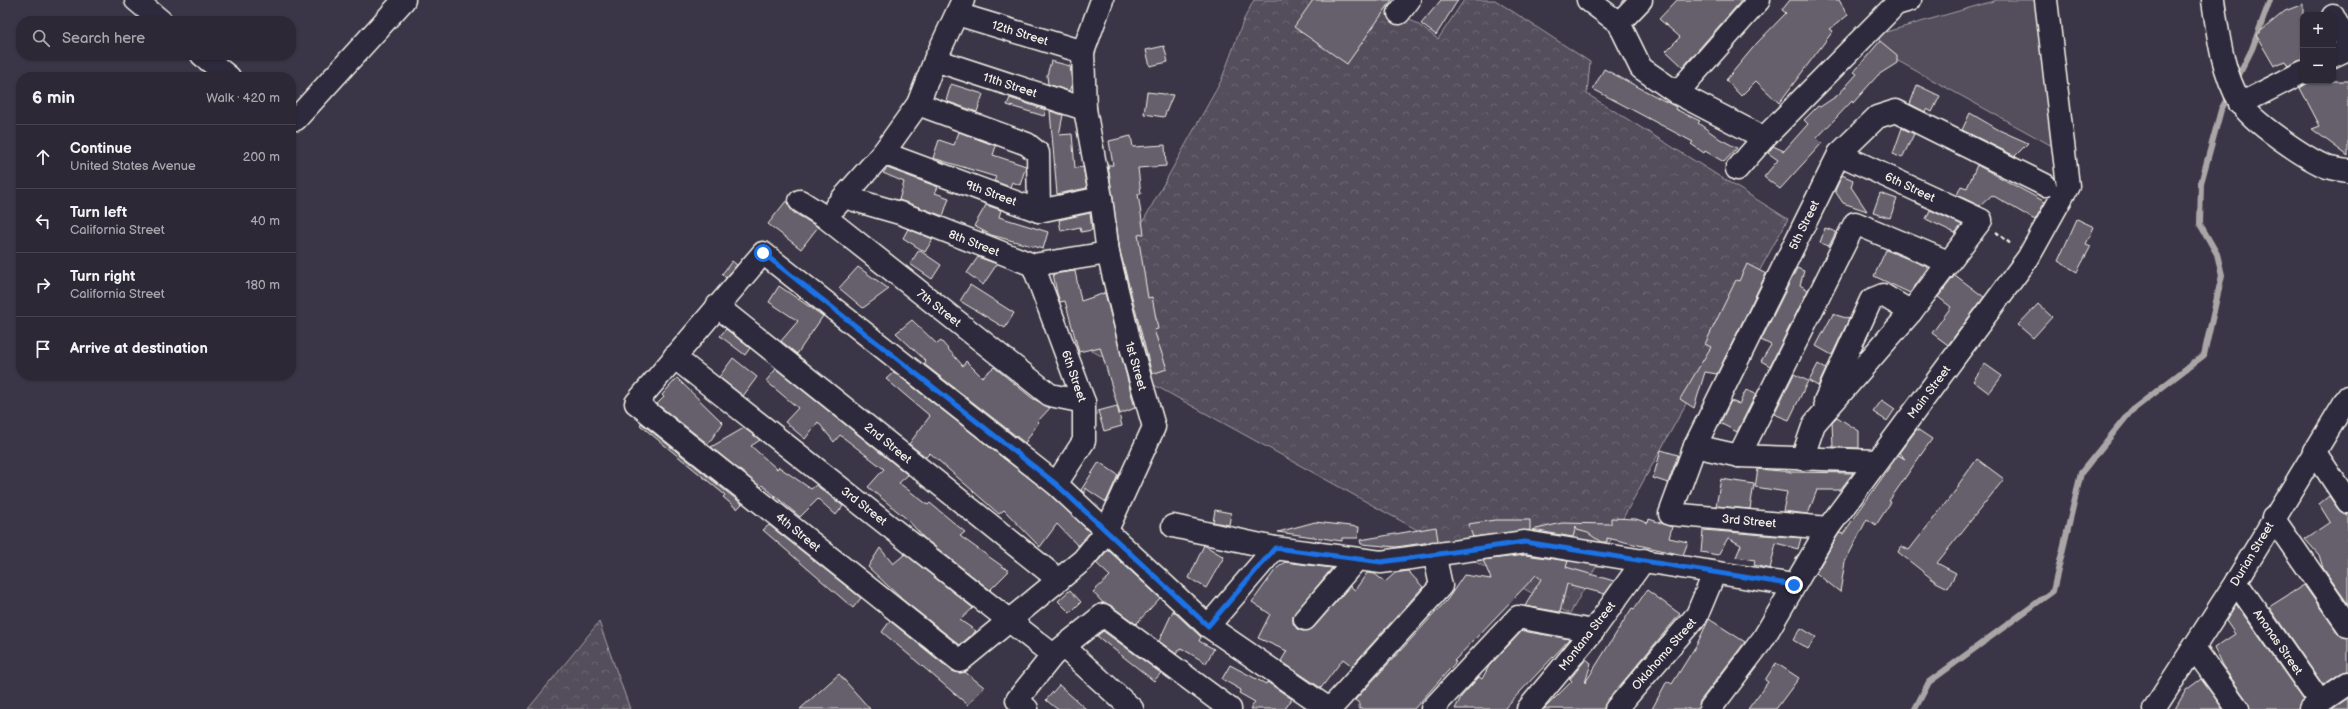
<!DOCTYPE html>
<meta charset="utf-8">
<style>
:root{--surface:#2c2835;--page:#383441;--text:#f1f3f6;--muted:#a6a6ad;--line:#484450}
body{margin:0;font-family:"Balsamiq Sans",sans-serif;background:var(--page);color:var(--text)}
.controls{position:absolute;right:12px;top:12px;display:grid;overflow:hidden;border-radius:8px;box-shadow:0 1px 3px #0004}
.controls button{width:36px;height:36px;display:grid;place-items:center;padding:0;border:0;border-bottom:1px solid var(--line);background:var(--surface);color:var(--text);font:20px sans-serif}
.stop{position:absolute;width:12px;height:12px;margin:-9px;border:3px solid #1a73e8;border-radius:50%;background:#fff}
.stop.end{background:#1a73e8;border-color:#fff;box-shadow:0 1px 4px #0008}
.list{margin:0;padding:0;list-style:none}
h2{display:flex;justify-content:space-between;align-items:center;height:52px;margin:0;padding:0 16px;font-size:17px}
h2 small{font-size:13px;font-weight:400;color:var(--muted)}
.list li{display:grid;grid-template-columns:26px 1fr auto;gap:12px;align-items:center;box-sizing:border-box;height:64px;padding:0 16px;border-top:1px solid var(--line)}
.list b{display:block;font-size:15px;white-space:nowrap}
.list p{margin:0;font-size:13px;white-space:nowrap;color:var(--muted)}
.list em{font-size:13px;font-style:normal;color:var(--muted)}
.icon{flex:none;width:22px;height:22px;fill:none;stroke:currentColor;stroke-width:2;stroke-linecap:round;stroke-linejoin:round}
.map{position:relative;flex:none;width:2348px;height:709px;overflow:hidden}
.search{position:absolute;background:var(--surface);box-shadow:0 1px 3px #0004;left:16px;top:16px;width:280px;height:44px;display:flex;align-items:center;gap:10px;box-sizing:border-box;padding:0 14px;border-radius:16px;color:var(--muted);font-size:15px}
.panel{position:absolute;background:var(--surface);box-shadow:0 1px 3px #0004;left:16px;top:72px;width:280px;height:308px;border-radius:16px}
.map>svg:first-child{display:block}
.grass{fill:#534e5c;stroke:#a4a0a2}
.forest{fill:url(#forest-crowns);stroke:#a4a0a2}
.lines{fill:none;stroke-linecap:round;stroke-linejoin:round}
.stream{stroke:#aaa6a7;stroke-width:6}
.building{fill:#65616c;stroke:#f4f1e8}
.minor-casing{stroke:#f4f1e8;stroke-width:25}
.path{stroke:#f4f1e8;stroke-width:2.5;stroke-dasharray:4 3;stroke-linecap:butt}
.minor{stroke:#2f2a3d;stroke-width:22}
.route{stroke:#1a73e8;stroke-width:5}
.labels{text-anchor:middle;stroke-width:3;stroke-linejoin:round;paint-order:stroke}
.street-label{font-size:12px;fill:#f4f1e8;stroke:#2f2a3d}
</style>
<div class="map">
<svg width="2348" height="709" viewBox="0 0 2348 709">
<defs>
<pattern id="forest-crowns" width="20" height="18" patternUnits="userSpaceOnUse"><rect width="20" height="18" fill="#534e5c"/><path d="M2 6a3 3 0 1 1 6 0M12 15a3 3 0 1 1 6 0" fill="none" stroke="#6c6873"/></pattern>
</defs>
<rect width="100%" height="100%" fill="#3b3647"/>
<filter id="ink" filterUnits="userSpaceOnUse"><feTurbulence type="fractalNoise" baseFrequency=".025" numOctaves="2"/><feDisplacementMap in="SourceGraphic" scale="8" xChannelSelector="R" yChannelSelector="G"/><feConvolveMatrix kernelMatrix="1 2 1 2 8 2 1 2 1" color-interpolation-filters="sRGB"/></filter>
<g filter="url(#ink)">
<path class="grass" d="M1997,0H2039L2054,147L1880,51L1879,34Z"/>
<g class="forest">
<path d="M1254,0H1384L1438,39L1464,0H1495L1590,62L1587,94L1788,219L1570,614L1076,342L1221,81L1244,19Z"/>
<path d="M599,622L630,709H528Z"/>
</g>
<g class="lines">
<g class="stream">
<path d="M2236,81L2252,49L2270,0"/>
<path d="M1915,709L1929,682L2053,591L2081,473L2131,411L2204,355L2222,275L2217,254L2200,224L2201,183L2221,110L2230,93"/>
</g>
</g>
<g class="building">
<path d="M1313,0H1392L1347,64L1294,27Z"/>
<path d="M1441,0H1458L1436,35L1421,24Z"/>
<path d="M1677,0H1742L1683,67L1666,51L1680,37L1659,19Z"/>
<path d="M1790,0H1839L1848,15L1830,29L1833,31L1779,103L1756,81L1741,96L1726,80L1757,43L1786,13L1782,10Z"/>
<path d="M2303,4V60L2288,66L2285,61L2274,66L2256,35L2285,11Z"/>
<path d="M1880,41L1897,55V63L1878,75L1853,103L1852,101L1817,138L1822,143L1780,189L1764,177L1778,160L1768,153L1773,146L1784,151L1808,124L1804,120L1818,106L1820,107L1838,95L1857,74L1854,72Z"/>
<path d="M1164,46L1168,62L1150,66L1146,50Z"/>
<path d="M1051,61L1070,66L1072,84L1069,91L1048,84L1047,75Z"/>
<path d="M1604,69L1676,107L1675,109L1700,121L1698,123L1720,139L1737,148L1724,162L1705,151L1704,153L1691,144L1693,142L1593,89Z"/>
<path d="M2311,81H2348V156L2312,129L2320,126L2300,88Z"/>
<path d="M951,84L983,94L977,112L946,101Z"/>
<path d="M1917,85L1940,96L1932,112L1927,109L1925,112L1910,104Z"/>
<path d="M1147,92L1173,95L1164,117L1144,114Z"/>
<path d="M1010,98L1046,110L1044,116L1007,105Z"/>
<path d="M1050,111L1063,115L1059,135L1072,134L1075,168L1083,167L1087,188L1057,194Z"/>
<path d="M1970,113L1999,130L2028,143L2015,156L1962,130Z"/>
<path d="M1902,128L1914,134L1902,158L1893,154Z"/>
<path d="M959,132L996,146L993,155L1026,166L1020,185L1012,182L1010,187L994,181L996,177L933,158L939,140L954,145Z"/>
<path d="M1131,136L1133,147L1165,145L1166,166L1138,168L1141,194H1138L1144,234L1138,235L1148,298L1152,297L1158,329L1154,330L1167,369L1152,374L1120,251L1108,165H1113L1109,141Z"/>
<path d="M1977,165L2045,202L2035,220L1992,195L1980,206L1957,195L1961,186L1967,188Z"/>
<path d="M887,168L938,187L935,193L949,198L943,216L899,200L904,182L883,173Z"/>
<path d="M1842,175L1853,180L1851,187L1867,211L1843,203L1835,191Z"/>
<path d="M1880,193L1897,199L1890,218L1873,213Z"/>
<path d="M786,201L793,212L818,227L801,249L768,224Z"/>
<path d="M986,205L1001,210L999,217L1048,232L1043,249L991,235L974,226Z"/>
<path d="M1930,210L1962,225L1955,233L1926,219Z"/>
<path d="M1090,213L1092,230L1081,232L1080,227L1061,231L1059,220Z"/>
<path d="M2077,219L2094,227L2086,244L2091,246L2077,272L2058,261Z"/>
<path d="M1825,228L1836,232L1829,246L1820,243Z"/>
<path d="M908,229L933,239L925,252L903,238Z"/>
<path d="M919,250L941,265L932,279L910,264Z"/>
<path d="M1886,250L1928,267L1910,293L1874,276Z"/>
<path d="M978,257L997,264L983,285L967,273Z"/>
<path d="M732,261L737,265L726,278L722,274Z"/>
<path d="M1747,264L1766,274L1717,374L1705,372L1694,408L1680,399L1711,347L1705,344L1736,280L1739,281Z"/>
<path d="M858,267L889,289L863,308L839,288Z"/>
<path d="M1797,268L1804,271L1800,285L1808,290L1770,366L1761,361L1771,345L1761,340Z"/>
<path d="M1075,271L1081,301L1105,293L1135,408L1120,414L1100,347L1079,352L1065,301L1060,302L1057,293L1053,274Z"/>
<path d="M1955,275L1984,297L1948,345L1932,333L1951,307L1938,297Z"/>
<path d="M970,285L1014,313L1005,328L960,301Z"/>
<path d="M779,286L823,316L797,354L781,341L798,321L769,302Z"/>
<path d="M2038,304L2052,317L2033,338L2018,325Z"/>
<path d="M1833,314L1849,319L1832,355L1816,346Z"/>
<path d="M912,320L937,344L941,341L963,366L966,361L982,377L994,367L1032,398L1050,408L1037,422L1038,423L1025,443L924,364L926,361L896,333Z"/>
<path d="M726,329L750,348L745,355L720,336Z"/>
<path d="M733,358L757,377L743,396L719,377Z"/>
<path d="M1818,364L1826,369L1818,386L1809,381Z"/>
<path d="M1985,364L2002,376L1989,393L1973,381Z"/>
<path d="M776,369L908,475L899,483L928,505L930,503L965,532L960,536L1009,571L990,590L924,538L908,520L868,487L884,469L840,435L834,442L818,422L805,439L785,422L798,408L766,381Z"/>
<path d="M894,372L1048,493L1090,532L1078,546L1057,524L1040,547L1004,510L999,514L930,453L926,457L909,444L930,416L886,379Z"/>
<path d="M1794,374L1808,381L1789,420L1774,414Z"/>
<path d="M677,378L723,423L708,444L657,404L664,397L662,395Z"/>
<path d="M1746,390L1756,394L1737,432L1720,423L1731,401L1739,404Z"/>
<path d="M1882,400L1895,409L1887,421L1873,412Z"/>
<path d="M1117,406L1122,426L1104,431L1098,411Z"/>
<path d="M1837,417L1859,431V448L1833,447L1832,422Z"/>
<path d="M641,423L742,504L737,509L723,497L725,495L640,425Z"/>
<path d="M744,428L760,440L751,446L777,469L779,467L811,489L816,485L843,506L836,515L818,499L800,517L762,485L761,487L711,447Z"/>
<path d="M1917,429L1932,439L1889,501L1891,502L1876,525L1867,519L1845,562L1840,592L1816,573L1838,535L1840,533L1843,534L1898,455L1905,459L1899,453Z"/>
<path d="M1661,450L1678,455L1668,483L1653,478Z"/>
<path d="M1977,459L2004,479L1937,563L1956,573L1948,588L1936,582L1898,552L1901,546L1909,550L1959,486L1958,485Z"/>
<path d="M1099,462L1118,475L1106,502L1085,488V494L1081,490Z"/>
<path d="M1758,469L1792,472L1853,473L1840,490H1817L1808,514L1783,511L1787,492L1755,487Z"/>
<path d="M1721,479L1754,484L1750,509L1716,506Z"/>
<path d="M2329,496L2338,509L2348,514V604L2323,568L2319,555L2305,539L2330,522L2319,504Z"/>
<path d="M1215,510L1231,513L1229,525L1213,522Z"/>
<path d="M1611,518L1636,519L1648,523L1649,519L1661,523L1672,527L1669,538L1688,542L1683,555L1607,538V542H1601L1588,533L1577,530L1576,526L1573,537L1532,530L1562,523L1611,524Z"/>
<path d="M1495,520H1530V530L1473,537L1468,524Z"/>
<path d="M1315,522L1359,527L1358,538H1342V541L1278,532Z"/>
<path d="M769,525L861,598L853,608L763,530Z"/>
<path d="M1436,527L1438,541L1396,547L1361,544L1360,540Z"/>
<path d="M1703,530L1801,538L1798,549L1776,543L1770,569L1754,565L1755,560L1736,557L1741,545L1728,538L1718,555L1701,552Z"/>
<path d="M1204,545L1224,557L1206,588L1189,578Z"/>
<path d="M880,548L893,564L905,554L973,608L960,620L976,631L960,645L903,600L868,567Z"/>
<path d="M1108,550L1160,598L1136,624L1110,605L1103,603L1093,592L1110,576L1096,563Z"/>
<path d="M1525,555L1568,561L1566,567L1614,581L1605,594L1567,584L1560,612L1525,606L1541,579L1536,575L1454,661L1456,662L1414,709H1359V703L1355,700L1447,600L1464,575L1491,579L1483,560Z"/>
<path d="M1285,562L1332,568L1293,616V623L1297,629L1303,631L1314,627L1350,586L1355,590L1367,573L1375,574L1385,582L1395,573L1408,571L1423,587L1352,666L1343,659L1321,688L1281,661L1287,651L1258,638L1270,614L1252,602L1276,569Z"/>
<path d="M2304,585L2338,633L2348,638V671L2341,673L2323,685L2269,607Z"/>
<path d="M1070,590L1081,602L1070,613L1058,601Z"/>
<path d="M1647,590L1680,614L1607,701L1604,709H1544L1572,681L1570,679L1586,659L1591,663L1585,683L1632,608L1634,609Z"/>
<path d="M2236,604L2303,699L2298,709H2250L2248,702L2222,665L2214,648L2235,634L2226,621Z"/>
<path d="M1173,611L1201,637L1199,641L1214,649L1206,663L1181,648L1176,654L1159,641Z"/>
<path d="M1709,619L1745,642L1700,701L1698,709H1652L1667,681L1672,684L1697,644Z"/>
<path d="M890,621L952,671L958,673L965,672L984,687L968,705L882,632Z"/>
<path d="M1801,628L1816,637L1808,649L1793,640Z"/>
<path d="M1103,631L1161,673L1154,681L1097,636Z"/>
<path d="M1522,631L1570,639L1504,709H1455L1461,697L1479,677L1482,679L1489,666Z"/>
<path d="M1776,663L1799,678L1776,709H1748L1768,682L1765,680Z"/>
<path d="M1230,665L1266,684L1267,682L1292,699L1285,709H1250L1255,702L1239,693L1241,690L1222,679Z"/>
<path d="M839,674L870,709H800Z"/>
<path d="M2201,679L2223,709H2175L2186,690Z"/>
<path d="M1059,685L1086,709H1057L1046,700Z"/>
<path d="M2348,698V709H2332Z"/>
</g>
<g class="lines">
<g class="minor-casing">
<g id="minor">
<path d="M136,0L161,21"/>
<path d="M1102,0L1083,52L1085,109L1101,198L1108,253L1130,343L1154,427L1106,532L1083,560L960,661L636,403L763,253L1056,484L1208,626L1329,709"/>
<path d="M1588,0L1619,23L1641,68L1677,93L1764,138"/>
<path d="M2213,0C2218,35 2222,71 2240,102C2250,121 2307,159 2327,167C2334,169 2341,170 2348,171"/>
<path d="M1399,13L1409,0"/>
<path d="M957,14L1083,52"/>
<path d="M2333,16L2348,45"/>
<path d="M1619,23L1641,0"/>
<path d="M202,55L229,77"/>
<path d="M2333,56L2348,49"/>
<path d="M935,60L1085,109"/>
<path d="M1677,93L1759,0"/>
<path d="M918,104L1027,144L1038,153L1039,211"/>
<path d="M2240,104L2303,72"/>
<path d="M291,118L296,119L404,0"/>
<path d="M883,153L1039,211L1101,198"/>
<path d="M1737,169L1764,138L1896,4L1910,0"/>
<path d="M844,197L903,214L1033,265L1108,253"/>
<path d="M800,201L825,217L1050,395L1084,402"/>
<path d="M836,206L883,153L918,104L935,60L963,0"/>
<path d="M1033,265L1084,402V441L1056,484"/>
<path d="M717,306L1059,580"/>
<path d="M674,357L1053,655"/>
<path d="M1825,401L1871,300L1883,295L1911,312"/>
<path d="M1695,446L1739,456L1877,461"/>
<path d="M2314,451L2348,502"/>
<path d="M1739,456L1855,223L1948,262"/>
<path d="M1802,459L1814,424L1911,312L1981,220L1839,154"/>
<path d="M2273,518L2348,626"/>
<path d="M1173,526L1275,548L1381,562L1525,542L1794,585"/>
<path d="M1828,528L1670,514L1695,446L1839,154L1877,117L1896,111L2045,185"/>
<path d="M2236,582L2320,702"/>
<path d="M1305,619L1356,560"/>
<path d="M1208,626L1275,548"/>
<path d="M1064,647L1132,709"/>
<path d="M2194,648L2238,709"/>
<path d="M1027,709L1017,700L1053,655L1103,615L1230,709"/>
<path d="M1330,709L1441,586L1434,553"/>
<path d="M1432,709L1518,617L1593,631"/>
<path d="M1528,709L1593,631L1644,560"/>
<path d="M1616,709L1697,615L1714,574"/>
<path d="M1710,709L1763,639L1828,528L2028,258L2068,186L2046,0"/>
<path d="M2154,709L2236,582L2348,397"/>
<path d="M2310,709L2348,683"/>
</g>
</g>
<path class="path" d="M1996,232L2012,245"/>
<use href="#minor" class="minor"/>
</g>
</g>
<g class="lines" filter="url(#ink)">
<path class="route" d="M763,253L1056,484L1208,626L1275,548L1381,562L1525,542L1794,585"/>
</g>
<g class="labels">
<g class="street-label">
<text transform="translate(1020 33) rotate(17)" y="4">12th Street</text>
<text transform="translate(1010 85) rotate(18)" y="4">11th Street</text>
<text transform="translate(1910 187) rotate(25)" y="4">6th Street</text>
<text transform="translate(991 193) rotate(20)" y="4">9th Street</text>
<text transform="translate(1804 225) rotate(-64)" y="4">5th Street</text>
<text transform="translate(974 243) rotate(21)" y="4">8th Street</text>
<text transform="translate(939 308) rotate(38)" y="4">7th Street</text>
<text transform="translate(1136 366) rotate(74)" y="4">1st Street</text>
<text transform="translate(1074 376) rotate(71)" y="4">6th Street</text>
<text transform="translate(1929 392) rotate(-53)" y="4">Main Street</text>
<text transform="translate(888 443) rotate(39)" y="4">2nd Street</text>
<text transform="translate(864 506) rotate(38)" y="4">3rd Street</text>
<text transform="translate(1749 521) rotate(5)" y="4">3rd Street</text>
<text transform="translate(798 532) rotate(39)" y="4">4th Street</text>
<text transform="translate(2252 554) rotate(-59)" y="4">Durian Street</text>
<text transform="translate(1587 636) rotate(-52)" y="4">Montana Street</text>
<text transform="translate(2278 642) rotate(55)" y="4">Anonas Street</text>
<text transform="translate(1664 654) rotate(-49)" y="4">Oklahoma Street</text>
</g>
</g>
</svg>
<div class="controls">
<button>+</button>
<button>−</button>
</div>
<div class="stop" style="left:763px;top:253px"></div>
<div class="stop end" style="left:1794px;top:585px"></div>
<div class="search"><svg class="icon" aria-label="search" viewBox="0 0 24 24"><circle cx="10" cy="10" r="6"/><path d="M15 15l6 6"/></svg>Search here</div>
<section class="panel">
<h2>6 min<small>Walk · 420 m</small></h2>
<ul class="list">
<li><svg class="icon" aria-label="ahead" viewBox="0 0 24 24"><path d="M12 20V5M6 11l6-6 6 6"/></svg><div><b>Continue</b><p>United States Avenue</p></div><em>200 m</em></li>
<li><svg class="icon" aria-label="left" viewBox="0 0 24 24"><path d="M17 20v-9H6M10 6l-5 5 5 5"/></svg><div><b>Turn left</b><p>California Street</p></div><em>40 m</em></li>
<li><svg class="icon" aria-label="right" viewBox="0 0 24 24"><path d="M7 20v-9h11M14 6l5 5-5 5"/></svg><div><b>Turn right</b><p>California Street</p></div><em>180 m</em></li>
<li><svg class="icon" aria-label="arrive" viewBox="0 0 24 24"><path d="M6 21V4h12l-3 4 3 4H6"/></svg><div><b>Arrive at destination</b></div></li>
</ul>
</section>
</div>
